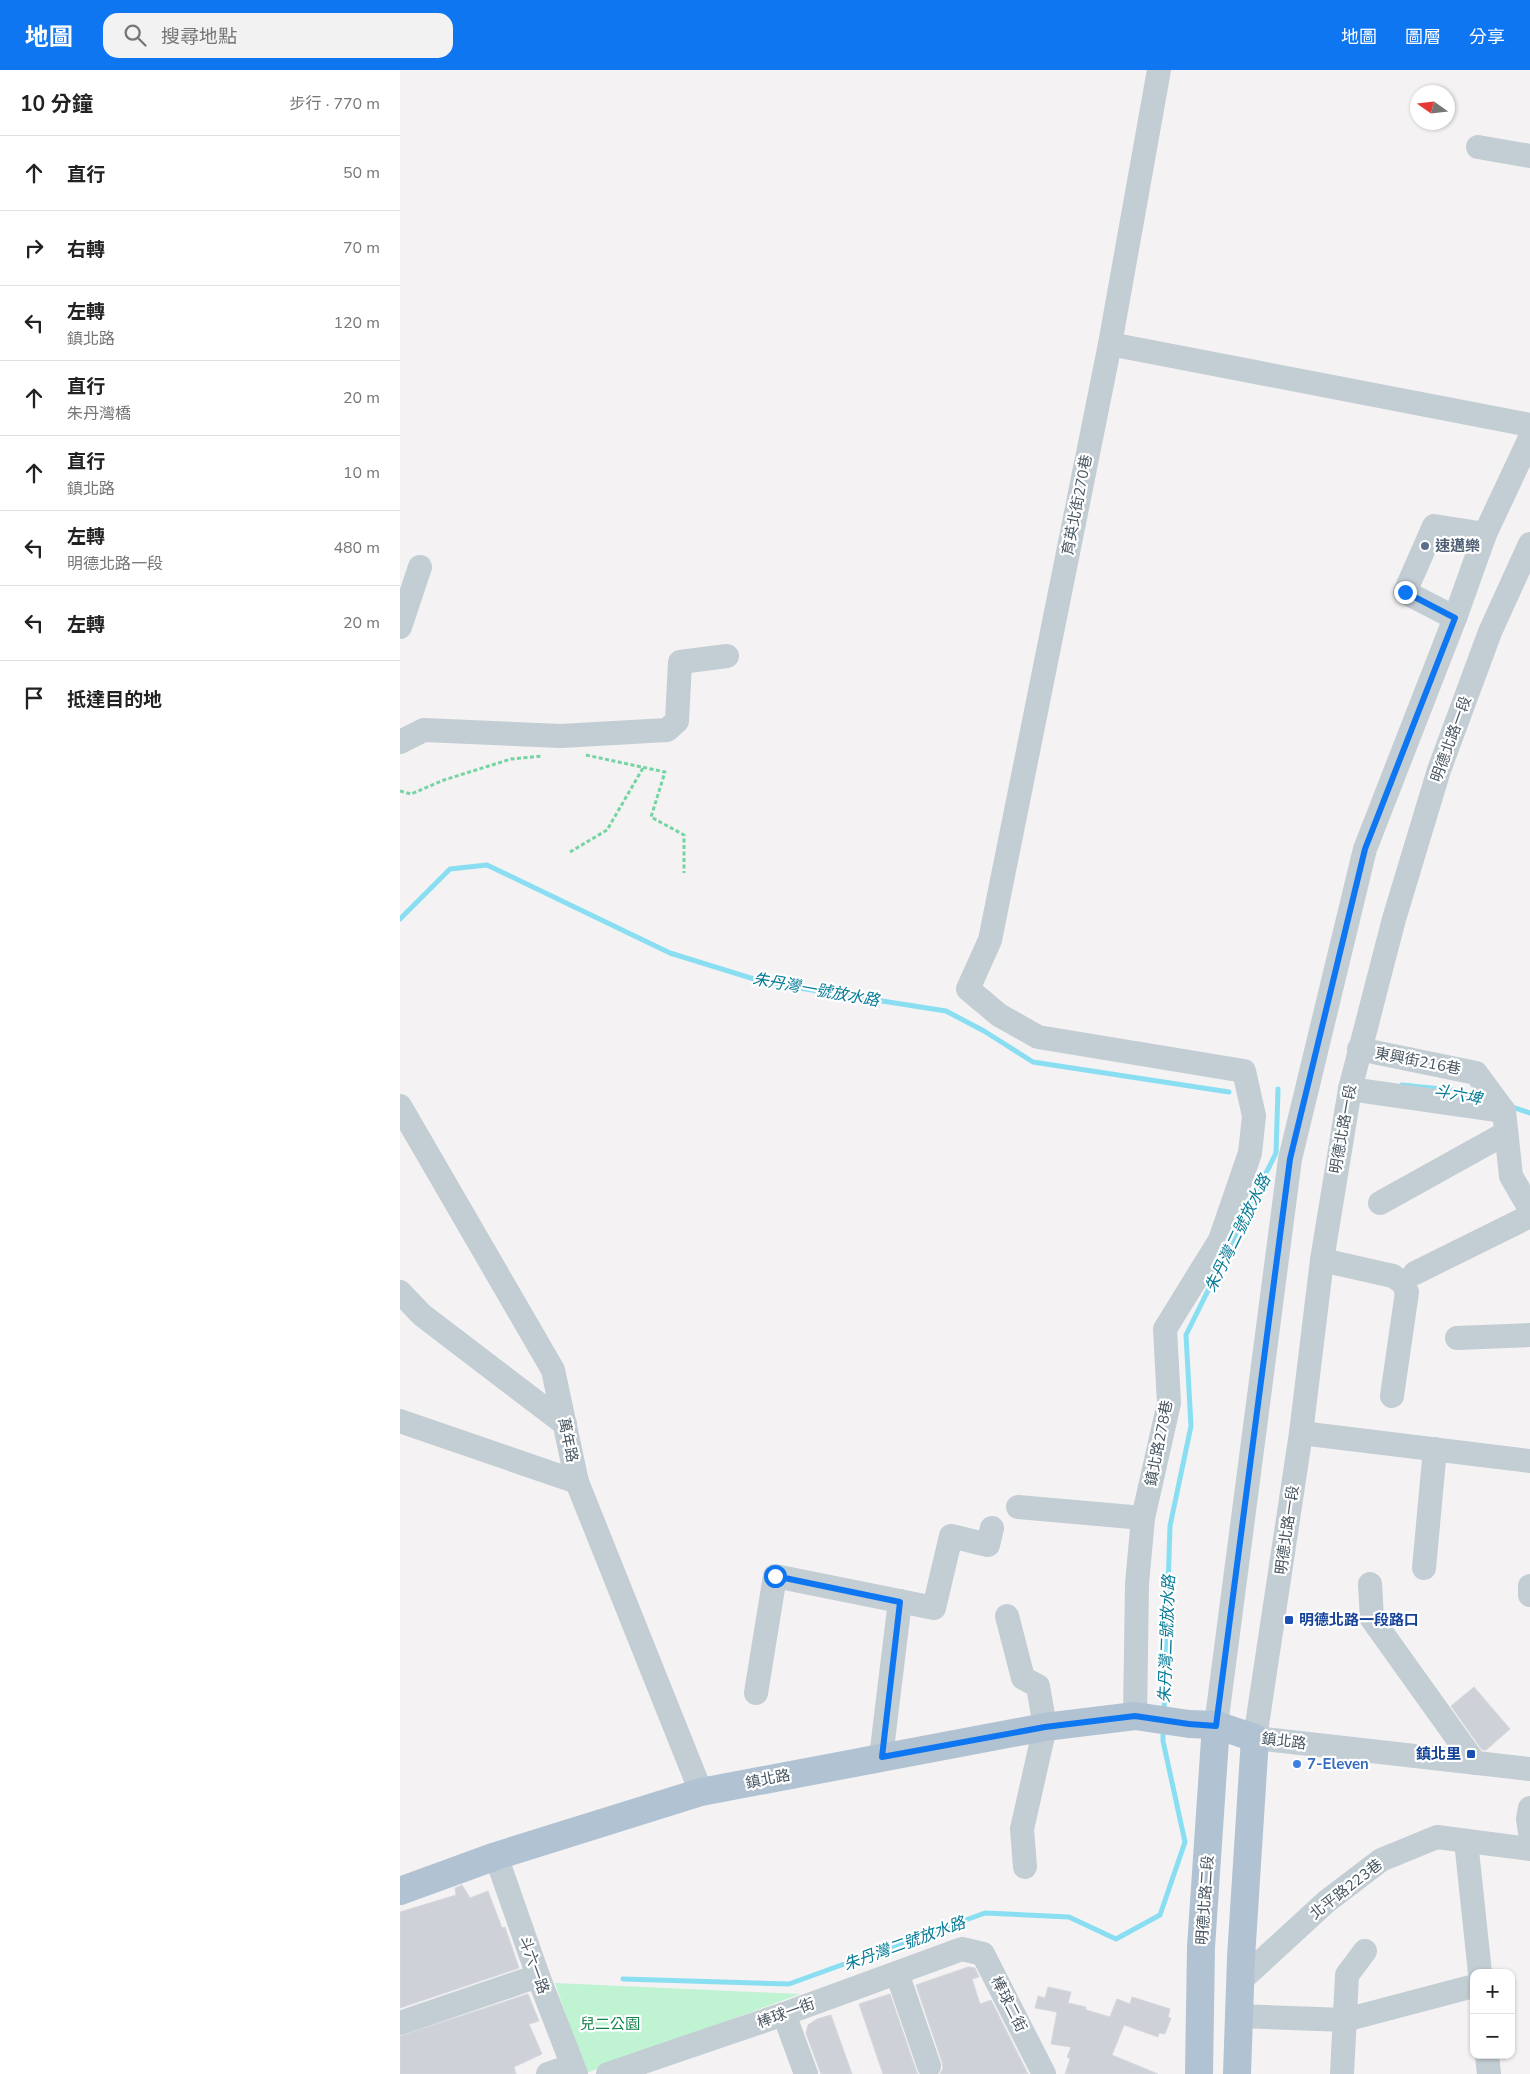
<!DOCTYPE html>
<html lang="zh-TW">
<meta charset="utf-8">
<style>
:root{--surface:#fff;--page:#f2f2f2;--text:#222;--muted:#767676;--line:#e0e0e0;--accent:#0f76f1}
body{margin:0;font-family:"Nunito Sans","Noto Sans TC",sans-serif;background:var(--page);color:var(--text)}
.controls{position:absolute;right:15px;bottom:15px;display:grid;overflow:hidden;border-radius:10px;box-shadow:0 1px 4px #0004}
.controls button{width:45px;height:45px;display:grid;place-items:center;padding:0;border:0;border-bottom:1px solid var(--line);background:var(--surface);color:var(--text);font:25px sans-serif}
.compass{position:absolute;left:1010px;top:15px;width:45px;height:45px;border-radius:50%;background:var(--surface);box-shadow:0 1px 4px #0004;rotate:284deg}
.stop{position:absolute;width:15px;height:15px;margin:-11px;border:4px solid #0f76f1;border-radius:50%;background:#fff}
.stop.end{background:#0f76f1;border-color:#fff;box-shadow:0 1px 5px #0008}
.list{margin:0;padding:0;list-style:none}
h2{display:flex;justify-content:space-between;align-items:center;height:65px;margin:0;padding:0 20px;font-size:21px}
h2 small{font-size:16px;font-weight:400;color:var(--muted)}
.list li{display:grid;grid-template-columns:32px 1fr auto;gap:15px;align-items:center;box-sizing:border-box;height:75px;padding:0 20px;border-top:1px solid var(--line)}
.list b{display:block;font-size:19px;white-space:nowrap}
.list p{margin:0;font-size:16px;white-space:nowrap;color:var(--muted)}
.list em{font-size:16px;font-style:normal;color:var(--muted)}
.icon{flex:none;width:28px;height:28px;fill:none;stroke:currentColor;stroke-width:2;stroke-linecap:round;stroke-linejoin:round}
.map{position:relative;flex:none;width:1130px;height:2004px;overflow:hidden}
header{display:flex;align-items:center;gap:30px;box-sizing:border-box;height:70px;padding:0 25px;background:var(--accent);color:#fff}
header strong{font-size:24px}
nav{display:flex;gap:28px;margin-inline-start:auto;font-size:18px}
.search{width:350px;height:45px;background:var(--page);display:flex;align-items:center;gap:12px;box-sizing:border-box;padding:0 18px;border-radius:15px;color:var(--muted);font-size:19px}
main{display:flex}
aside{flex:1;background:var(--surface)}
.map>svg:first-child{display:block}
.green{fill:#bff3d2}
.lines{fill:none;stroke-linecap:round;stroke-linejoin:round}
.stream{stroke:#8adef2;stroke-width:5}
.building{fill:#ced1d7;stroke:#d6d8de}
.path{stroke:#75d4a3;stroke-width:3;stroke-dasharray:4 2.5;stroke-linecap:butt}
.minor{stroke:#c2cdd4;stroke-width:24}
.major{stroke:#b1c2d2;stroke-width:28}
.route{stroke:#0f76f1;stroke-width:6}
.service-dot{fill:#5c6f8a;stroke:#fff;stroke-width:2}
.transit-dot{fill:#1a4fb4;stroke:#fff;stroke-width:2}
.shop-dot{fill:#3f7fe0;stroke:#fff;stroke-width:2}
.labels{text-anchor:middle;stroke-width:4.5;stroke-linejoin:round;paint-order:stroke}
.street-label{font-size:15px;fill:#485661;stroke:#fff}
.service-label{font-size:15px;font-weight:bold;fill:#4e5e75;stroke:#fff;text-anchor:start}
.transit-label{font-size:15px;font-weight:bold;fill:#164399;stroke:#fff;text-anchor:start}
.shop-label{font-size:15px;font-weight:bold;fill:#366cbe;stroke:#fff;text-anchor:start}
.park-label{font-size:15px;fill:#128449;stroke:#fff}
.water-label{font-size:16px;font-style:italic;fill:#067b97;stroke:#fff}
</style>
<header>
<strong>地圖</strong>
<div class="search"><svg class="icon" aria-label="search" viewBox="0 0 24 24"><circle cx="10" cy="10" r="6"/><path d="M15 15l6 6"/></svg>搜尋地點</div>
<nav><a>地圖</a><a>圖層</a><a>分享</a></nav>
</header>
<main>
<aside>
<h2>10 分鐘<small>步行 · 770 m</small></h2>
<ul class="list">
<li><svg class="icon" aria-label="ahead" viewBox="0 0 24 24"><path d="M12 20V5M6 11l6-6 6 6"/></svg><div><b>直行</b></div><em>50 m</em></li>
<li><svg class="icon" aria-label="right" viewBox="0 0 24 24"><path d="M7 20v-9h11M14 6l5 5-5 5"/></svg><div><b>右轉</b></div><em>70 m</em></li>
<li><svg class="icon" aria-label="left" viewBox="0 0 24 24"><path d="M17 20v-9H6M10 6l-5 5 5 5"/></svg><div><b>左轉</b><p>鎮北路</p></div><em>120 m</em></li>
<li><svg class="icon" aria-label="ahead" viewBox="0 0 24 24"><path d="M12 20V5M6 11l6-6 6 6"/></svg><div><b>直行</b><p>朱丹灣橋</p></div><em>20 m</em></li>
<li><svg class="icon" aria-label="ahead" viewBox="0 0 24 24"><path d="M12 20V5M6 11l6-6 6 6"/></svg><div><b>直行</b><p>鎮北路</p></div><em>10 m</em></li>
<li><svg class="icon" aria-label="left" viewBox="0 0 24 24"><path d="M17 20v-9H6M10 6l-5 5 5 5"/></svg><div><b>左轉</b><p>明德北路一段</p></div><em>480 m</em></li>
<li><svg class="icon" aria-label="left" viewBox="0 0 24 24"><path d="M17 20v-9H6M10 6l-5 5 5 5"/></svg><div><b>左轉</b></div><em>20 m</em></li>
<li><svg class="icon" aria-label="arrive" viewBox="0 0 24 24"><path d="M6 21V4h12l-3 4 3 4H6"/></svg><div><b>抵達目的地</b></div></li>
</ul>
</aside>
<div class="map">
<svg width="1130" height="2004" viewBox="0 0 1130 2004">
<rect width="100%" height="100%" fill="#f4f2f2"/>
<path class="green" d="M155,1913L400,1924L186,2003Z"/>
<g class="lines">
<g class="stream">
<path d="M0,849L50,799L87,795L270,883L367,913L546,941L584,961L633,992L829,1022"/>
<path d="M1002,1015L1061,1021L1077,1026"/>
<path d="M1109,1036L1130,1043"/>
<path d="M764,1642L770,1456L791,1356L786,1265L876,1083L878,1019"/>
<path d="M223,1909L389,1914L585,1843L669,1847L716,1869L760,1845L785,1772L763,1671V1658"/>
</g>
</g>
<g class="building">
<path d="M1074,1617L1110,1659L1086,1680H1082L1051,1636Z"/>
<path d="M62,1815L70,1828L88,1821L102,1858L105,1857L119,1898L0,1938V1842L56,1825L55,1818Z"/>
<path d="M568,1897L575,1898L579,1907L572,1909L580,1934L591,1930L628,2004H540L543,1998L542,1992L516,1915Z"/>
<path d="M648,1917L671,1922L668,1933L686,1937V1940L710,1947L717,1929L730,1934L732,1927L770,1939L768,1947L771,1948L765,1964L759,1963L758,1967L724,1955L712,1985L758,2004H665L670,1989L667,1987L671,1977L651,1974L657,1942L635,1938L638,1926L645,1928Z"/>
<path d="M128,1924L139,1951L129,1954L142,1984L114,1997L116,2004H0V1966Z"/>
<path d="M490,1924L516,2000L518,2004H483L459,1934Z"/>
<path d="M431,1945L452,2004H421L406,1963L408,1955L417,1949Z"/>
</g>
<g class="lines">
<g class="path">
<path d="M186,685L265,702L251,747L284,765V803"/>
<path d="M0,721L11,724L44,710L111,689L142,686"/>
<path d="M170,782L207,760L243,698"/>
</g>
<g class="minor">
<path d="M1078,77L1130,86"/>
<path d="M710,274L1130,355"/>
<path d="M1130,474L1090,562L1039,700L994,849L950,1019L922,1190L901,1363L855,1668L1130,1699"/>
<path d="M1055,548L1005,522L1034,456L1085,464"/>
<path d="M0,557L20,497"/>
<path d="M0,672L24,660L161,666L267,660L277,651L280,592L327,586"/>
<path d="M959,979L1076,1003L1104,1041L1111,1106L1130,1139"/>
<path d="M950,1019L1104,1041"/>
<path d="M0,1036L153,1300L177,1412L301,1722"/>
<path d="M980,1133L1106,1063"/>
<path d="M922,1190L993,1206L1003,1213L1007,1222L992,1326"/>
<path d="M1015,1203L1130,1146"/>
<path d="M0,1222L22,1245L165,1354"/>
<path d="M1057,1268L1130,1265"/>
<path d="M0,1351L177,1412"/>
<path d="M901,1363L1130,1391"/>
<path d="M618,1437L743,1448"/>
<path d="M1024,1498L1035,1379"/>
<path d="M970,1514L972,1549L1075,1693"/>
<path d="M1130,1516V1525"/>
<path d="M607,1546L623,1608L638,1616L645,1657L622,1759L625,1797"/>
<path d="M356,1623L375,1506L534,1538L551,1466L588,1475L592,1458"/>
<path d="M735,1646L737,1514L743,1448L769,1333L765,1259L820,1170L850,1083L854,1046L844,1001L638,967L599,945L568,919L590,870L710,274L759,0"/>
<path d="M816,1655L890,1089L965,779L1055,548L1085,464L1130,368"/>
<path d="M481,1687L500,1531"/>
<path d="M1130,1738L1128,1749L1130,1762"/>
<path d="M1066,1771L1080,1903"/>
<path d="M96,1786L138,1906L176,2004"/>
<path d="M497,1903L529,1996"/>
<path d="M840,1911L926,1832L981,1790L1037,1767L1130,1779"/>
<path d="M384,1944L406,2004"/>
<path d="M839,1946L945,1950L1074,1916"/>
<path d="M0,1953L138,1906"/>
<path d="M1087,1985L1089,2004"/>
<path d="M148,2004L172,1996"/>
<path d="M208,2004L384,1944L562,1879L583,1884L644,2004"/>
<path d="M942,2004L947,1905L965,1881"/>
</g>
<g class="major">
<path d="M0,1821L96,1786L301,1722L645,1657L735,1646L789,1654L816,1655L855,1668L841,1888L837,2004"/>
<path d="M799,2004L801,1877L816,1655"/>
</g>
</g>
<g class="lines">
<path class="route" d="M375,1506L500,1532L482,1687L645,1657L735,1646L789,1654L816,1656L890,1089L965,779L1055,548L1005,522"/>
</g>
<circle class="service-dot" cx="1025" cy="476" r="5"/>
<g class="transit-dot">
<rect x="884" y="1545" width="10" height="10" rx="2.5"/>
<rect x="1066" y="1679" width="10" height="10" rx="2.5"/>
</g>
<circle class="shop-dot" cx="897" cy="1694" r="5"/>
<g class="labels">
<g class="street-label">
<text transform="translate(677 435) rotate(-79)" y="5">育英北街270巷</text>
<text transform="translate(1051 669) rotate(-70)" y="5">明德北路一段</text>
<text transform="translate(1018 991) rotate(11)" y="5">東興街216巷</text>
<text transform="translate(943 1059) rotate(-80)" y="5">明德北路一段</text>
<text transform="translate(168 1370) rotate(78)" y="5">萬年路</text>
<text transform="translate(759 1373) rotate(-79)" y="5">鎮北路278巷</text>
<text transform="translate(887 1460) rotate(-82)" y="5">明德北路一段</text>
<text transform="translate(884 1671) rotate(7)" y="5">鎮北路</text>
<text transform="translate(368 1709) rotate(-11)" y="5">鎮北路</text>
<text transform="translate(946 1819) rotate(-38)" y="5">北平路223巷</text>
<text transform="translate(805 1830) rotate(-86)" y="5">明德北路二段</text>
<text transform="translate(134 1895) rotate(70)" y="5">斗六一路</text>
<text transform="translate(609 1934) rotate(63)" y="5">棒球二街</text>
<text transform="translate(386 1943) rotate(-20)" y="5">棒球一街</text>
</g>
<g class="service-label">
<text x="1035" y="481">速邁樂</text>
</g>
<g class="transit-label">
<text x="899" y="1555">明德北路一段路口</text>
<text x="1061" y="1689" text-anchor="end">鎮北里</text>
</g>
<g class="shop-label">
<text x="907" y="1699">7-Eleven</text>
</g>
<g class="park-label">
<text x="210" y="1959">兒二公園</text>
</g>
<g class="water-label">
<text transform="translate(416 919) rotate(10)" y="6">朱丹灣一號放水路</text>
<text transform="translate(1058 1024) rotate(11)" y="6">斗六埤</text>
<text transform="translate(837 1163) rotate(-64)" y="6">朱丹灣二號放水路</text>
<text transform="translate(766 1569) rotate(-88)" y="6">朱丹灣二號放水路</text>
<text transform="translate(504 1873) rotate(-20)" y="6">朱丹灣二號放水路</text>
</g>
</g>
</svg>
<div class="controls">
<button>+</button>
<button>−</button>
</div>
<svg class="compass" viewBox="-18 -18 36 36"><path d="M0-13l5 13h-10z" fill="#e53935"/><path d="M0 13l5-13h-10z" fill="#767676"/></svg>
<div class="stop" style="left:375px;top:1506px"></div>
<div class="stop end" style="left:1005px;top:522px"></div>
</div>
</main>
